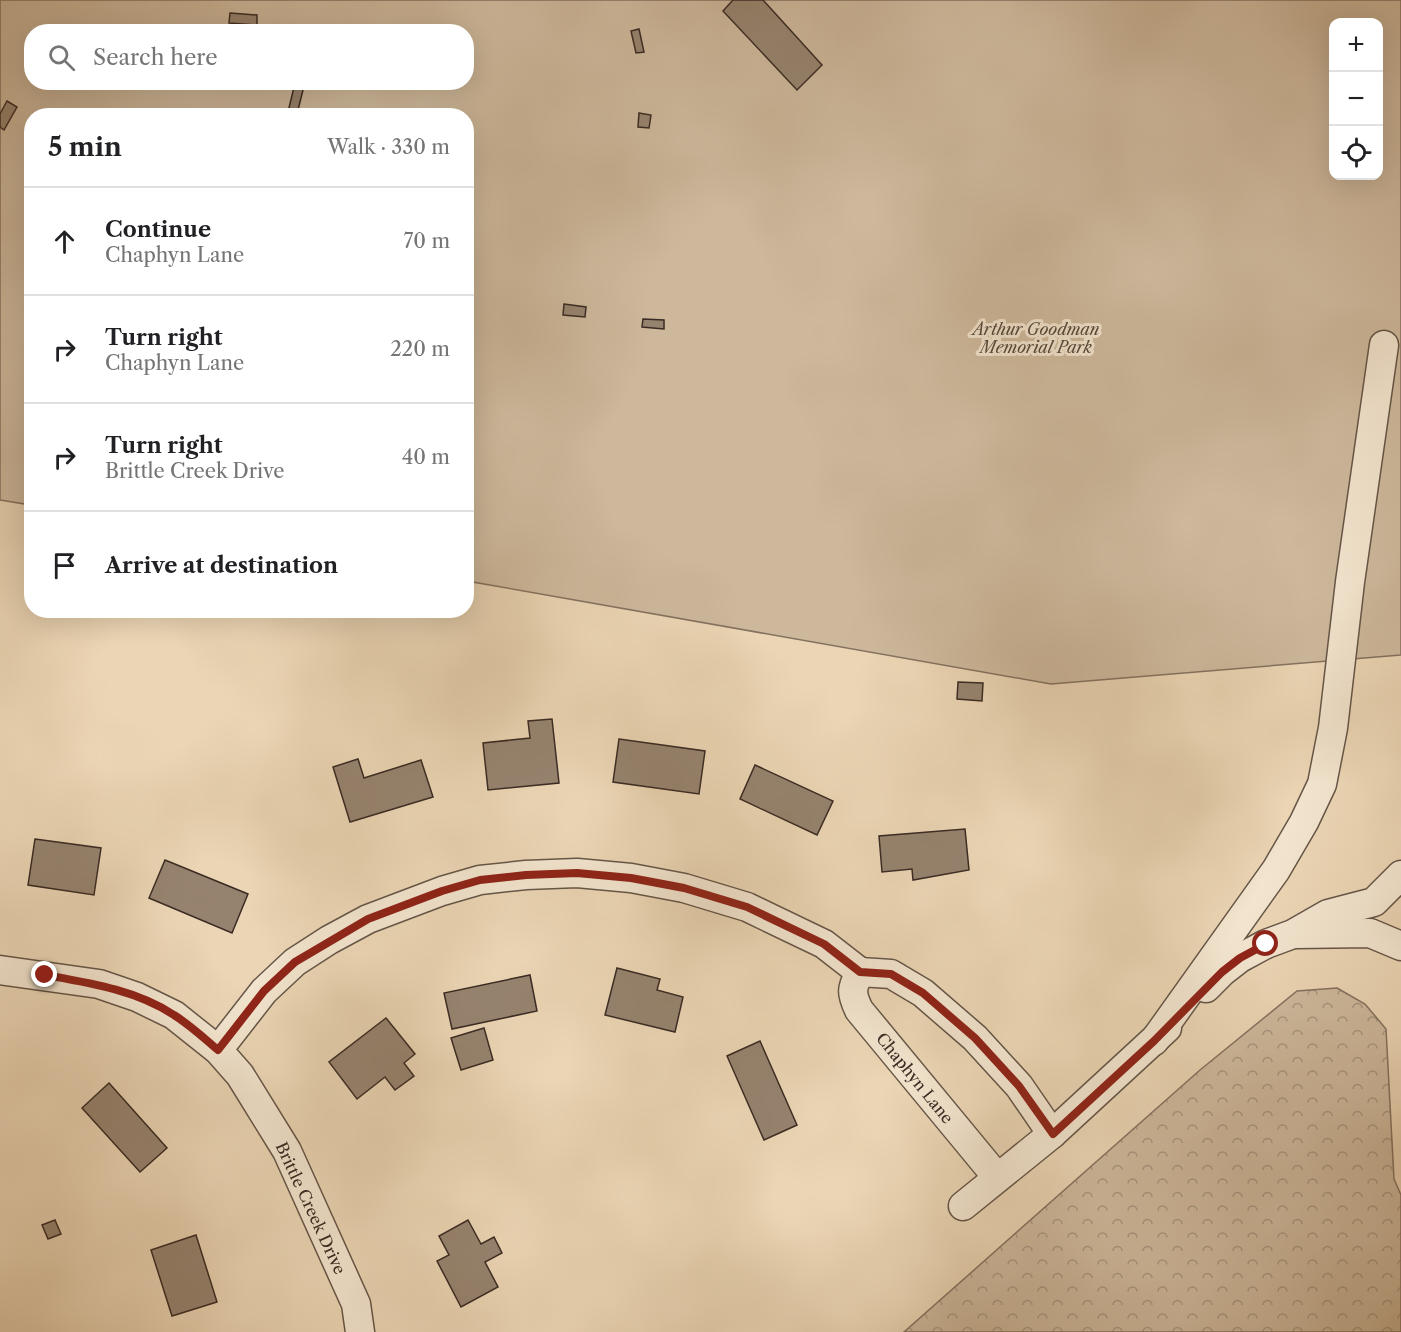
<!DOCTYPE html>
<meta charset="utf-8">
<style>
:root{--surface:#fff;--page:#f6f6f6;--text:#202124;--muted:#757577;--line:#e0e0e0}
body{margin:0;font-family:"Libre Caslon Text",serif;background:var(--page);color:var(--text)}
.controls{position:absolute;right:18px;top:18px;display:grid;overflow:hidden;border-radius:12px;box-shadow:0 6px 24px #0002}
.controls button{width:54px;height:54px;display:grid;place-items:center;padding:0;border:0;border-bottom:2px solid var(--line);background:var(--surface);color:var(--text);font:30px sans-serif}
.stop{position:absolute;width:18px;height:18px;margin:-14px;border:4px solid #8f2418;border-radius:50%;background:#fff}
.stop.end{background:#8f2418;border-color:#fff;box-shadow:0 2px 6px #0008}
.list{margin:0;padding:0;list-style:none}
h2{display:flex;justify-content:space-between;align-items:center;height:78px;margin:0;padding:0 24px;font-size:26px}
h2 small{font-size:20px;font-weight:400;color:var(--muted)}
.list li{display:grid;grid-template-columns:39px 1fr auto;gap:18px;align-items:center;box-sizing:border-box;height:108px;padding:0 24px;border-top:2px solid var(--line)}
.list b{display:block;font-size:22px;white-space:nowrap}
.list p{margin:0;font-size:20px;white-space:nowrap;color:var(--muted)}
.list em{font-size:20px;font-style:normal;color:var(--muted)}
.icon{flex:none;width:33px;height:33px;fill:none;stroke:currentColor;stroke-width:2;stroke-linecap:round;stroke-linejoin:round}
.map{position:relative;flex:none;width:1401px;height:1332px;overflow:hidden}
.search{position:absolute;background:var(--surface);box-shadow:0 6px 24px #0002;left:24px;top:24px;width:450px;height:66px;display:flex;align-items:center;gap:15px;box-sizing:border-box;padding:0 21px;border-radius:24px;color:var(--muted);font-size:22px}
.panel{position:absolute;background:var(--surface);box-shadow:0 6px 24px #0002;left:24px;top:108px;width:450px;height:510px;border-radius:24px}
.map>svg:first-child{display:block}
.green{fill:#cdb89c;stroke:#847260;stroke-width:1.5;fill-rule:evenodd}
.forest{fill:url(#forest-crowns);stroke:#847260;stroke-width:1.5}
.building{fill:#96836f;stroke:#3a2b24;stroke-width:1.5}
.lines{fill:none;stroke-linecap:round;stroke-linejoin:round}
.minor-casing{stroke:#665648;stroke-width:31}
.minor{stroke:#f2e4ce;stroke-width:28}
.route{stroke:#8f2418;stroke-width:8}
.labels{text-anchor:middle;stroke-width:6;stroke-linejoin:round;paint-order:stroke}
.park-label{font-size:16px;font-style:italic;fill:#57473c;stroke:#f2e4ce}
.street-label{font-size:16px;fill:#3a2b24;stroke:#f2e4ce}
</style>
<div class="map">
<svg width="1401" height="1332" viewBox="0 0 1401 1332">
<defs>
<pattern id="forest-crowns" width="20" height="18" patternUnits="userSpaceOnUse" patternTransform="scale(1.5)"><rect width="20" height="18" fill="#cdb89c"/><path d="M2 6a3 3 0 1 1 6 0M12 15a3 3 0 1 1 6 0" fill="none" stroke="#a7967f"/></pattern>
</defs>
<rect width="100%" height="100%" fill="#ebd5b4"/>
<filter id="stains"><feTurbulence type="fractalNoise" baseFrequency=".00333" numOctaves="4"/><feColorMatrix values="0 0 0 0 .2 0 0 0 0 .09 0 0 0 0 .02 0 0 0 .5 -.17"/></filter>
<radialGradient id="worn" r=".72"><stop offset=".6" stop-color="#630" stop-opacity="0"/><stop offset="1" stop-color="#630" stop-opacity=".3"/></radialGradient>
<path class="green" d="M0,0H1401V655L1051,684L467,581L466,116H32L31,505L0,500ZM1334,22H1378V176H1334ZM32,32H466V82H32Z"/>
<path class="forest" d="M1337,988L1365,1004L1386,1029L1394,1179L1401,1195V1332H904L1200,1070L1297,991Z"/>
<g class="building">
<path d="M733,0H763L822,65L797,90L723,11Z"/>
<path d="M230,13L257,15V25L229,23Z"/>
<path d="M639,29L644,52L636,53L631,31Z"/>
<path d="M295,83L304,86L297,114L288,112Z"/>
<path d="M7,101L17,107L4,130L0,127V114Z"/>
<path d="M639,113L651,115L649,128L638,127Z"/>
<path d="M564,304L586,307L585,317L563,315Z"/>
<path d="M643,319L664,320V329L642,327Z"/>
<path d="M958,682L983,683L982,701L957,699Z"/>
<path d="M552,719L559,783L488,790L483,743L530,738L528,721Z"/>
<path d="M619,739L705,751L699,794L613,782Z"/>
<path d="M358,759L364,778L421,760L433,797L350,822L333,767Z"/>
<path d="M755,765L833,801L817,835L740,799Z"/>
<path d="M965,829L969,870L913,880L912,869L882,872L879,836Z"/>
<path d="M35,839L101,848L94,895L28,885Z"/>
<path d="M165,860L248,894L232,933L149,898Z"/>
<path d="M617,968L660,979L657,990L683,997L675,1032L605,1015Z"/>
<path d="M530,975L537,1011L452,1029L444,993Z"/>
<path d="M386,1018L415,1054L404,1063L414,1076L395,1090L385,1077L357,1099L329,1062Z"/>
<path d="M484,1028L493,1060L461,1070L451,1038Z"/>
<path d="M760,1041L797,1125L764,1140L727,1056Z"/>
<path d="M109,1083L167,1148L140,1172L82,1108Z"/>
<path d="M55,1220L61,1234L48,1239L42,1225Z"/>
<path d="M468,1220L481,1244L494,1237L502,1253L485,1262L498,1287L461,1307L437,1261L449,1255L439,1236Z"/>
<path d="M196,1235L217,1302L172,1316L151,1250Z"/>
</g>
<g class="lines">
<g class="minor-casing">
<g id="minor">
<path d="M1295,934L1370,933L1401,946"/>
<path d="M0,970L99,984L137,997L174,1015L218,1050L240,1075L287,1151L356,1304L360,1332"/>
<path d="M1206,988L1222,972L1240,958L1266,944L1293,934L1328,914L1374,902L1401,875"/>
<path d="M1154,1041L1276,870L1304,822L1322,784L1333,728L1350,582L1384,345"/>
<path d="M218,1050L264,991L295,962L329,940L368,919L442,891L480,880L526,875L577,873L631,878L684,888L747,907L824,944L860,972"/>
<path d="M997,1177L859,1010C851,993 851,989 860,972L891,974L923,993L975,1038L1019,1086L1052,1134"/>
<path d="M963,1206L1052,1134L1167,1028"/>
</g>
</g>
<use href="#minor" class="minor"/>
</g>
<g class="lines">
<path class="route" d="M45,975C90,983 136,990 174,1015C190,1025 204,1038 218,1050L264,991L295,962L368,919L442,891L480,880L526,875L577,873L631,878L684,888L747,907L824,944L860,972L891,974L923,993L975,1038L1019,1086L1053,1134L1154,1041L1222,972L1240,958L1266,944"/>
</g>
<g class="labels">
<g class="park-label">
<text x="1036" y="335">Arthur Goodman<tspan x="1036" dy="18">Memorial Park</tspan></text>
</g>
<g class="street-label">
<text transform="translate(915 1078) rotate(51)" y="6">Chaphyn Lane</text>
<text transform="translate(311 1208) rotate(65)" y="6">Brittle Creek Drive</text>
</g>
</g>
<rect width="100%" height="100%" filter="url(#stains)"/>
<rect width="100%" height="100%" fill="url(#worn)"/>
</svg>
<div class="controls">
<button>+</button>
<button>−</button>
<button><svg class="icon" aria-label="locate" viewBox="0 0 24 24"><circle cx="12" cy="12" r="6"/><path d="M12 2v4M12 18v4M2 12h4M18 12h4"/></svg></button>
</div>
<div class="stop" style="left:1266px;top:944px"></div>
<div class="stop end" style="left:45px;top:975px"></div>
<div class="search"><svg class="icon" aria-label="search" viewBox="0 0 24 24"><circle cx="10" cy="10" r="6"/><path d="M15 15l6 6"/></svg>Search here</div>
<section class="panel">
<h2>5 min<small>Walk · 330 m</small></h2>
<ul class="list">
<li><svg class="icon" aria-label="ahead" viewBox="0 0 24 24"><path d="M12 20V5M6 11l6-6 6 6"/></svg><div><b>Continue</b><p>Chaphyn Lane</p></div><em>70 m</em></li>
<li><svg class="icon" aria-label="right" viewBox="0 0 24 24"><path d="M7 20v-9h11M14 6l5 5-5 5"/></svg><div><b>Turn right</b><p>Chaphyn Lane</p></div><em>220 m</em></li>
<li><svg class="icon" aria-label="right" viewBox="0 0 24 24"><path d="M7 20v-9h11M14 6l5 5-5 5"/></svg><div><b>Turn right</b><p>Brittle Creek Drive</p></div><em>40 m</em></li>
<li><svg class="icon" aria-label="arrive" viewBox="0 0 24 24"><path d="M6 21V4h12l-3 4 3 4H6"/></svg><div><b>Arrive at destination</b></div></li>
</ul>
</section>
</div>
